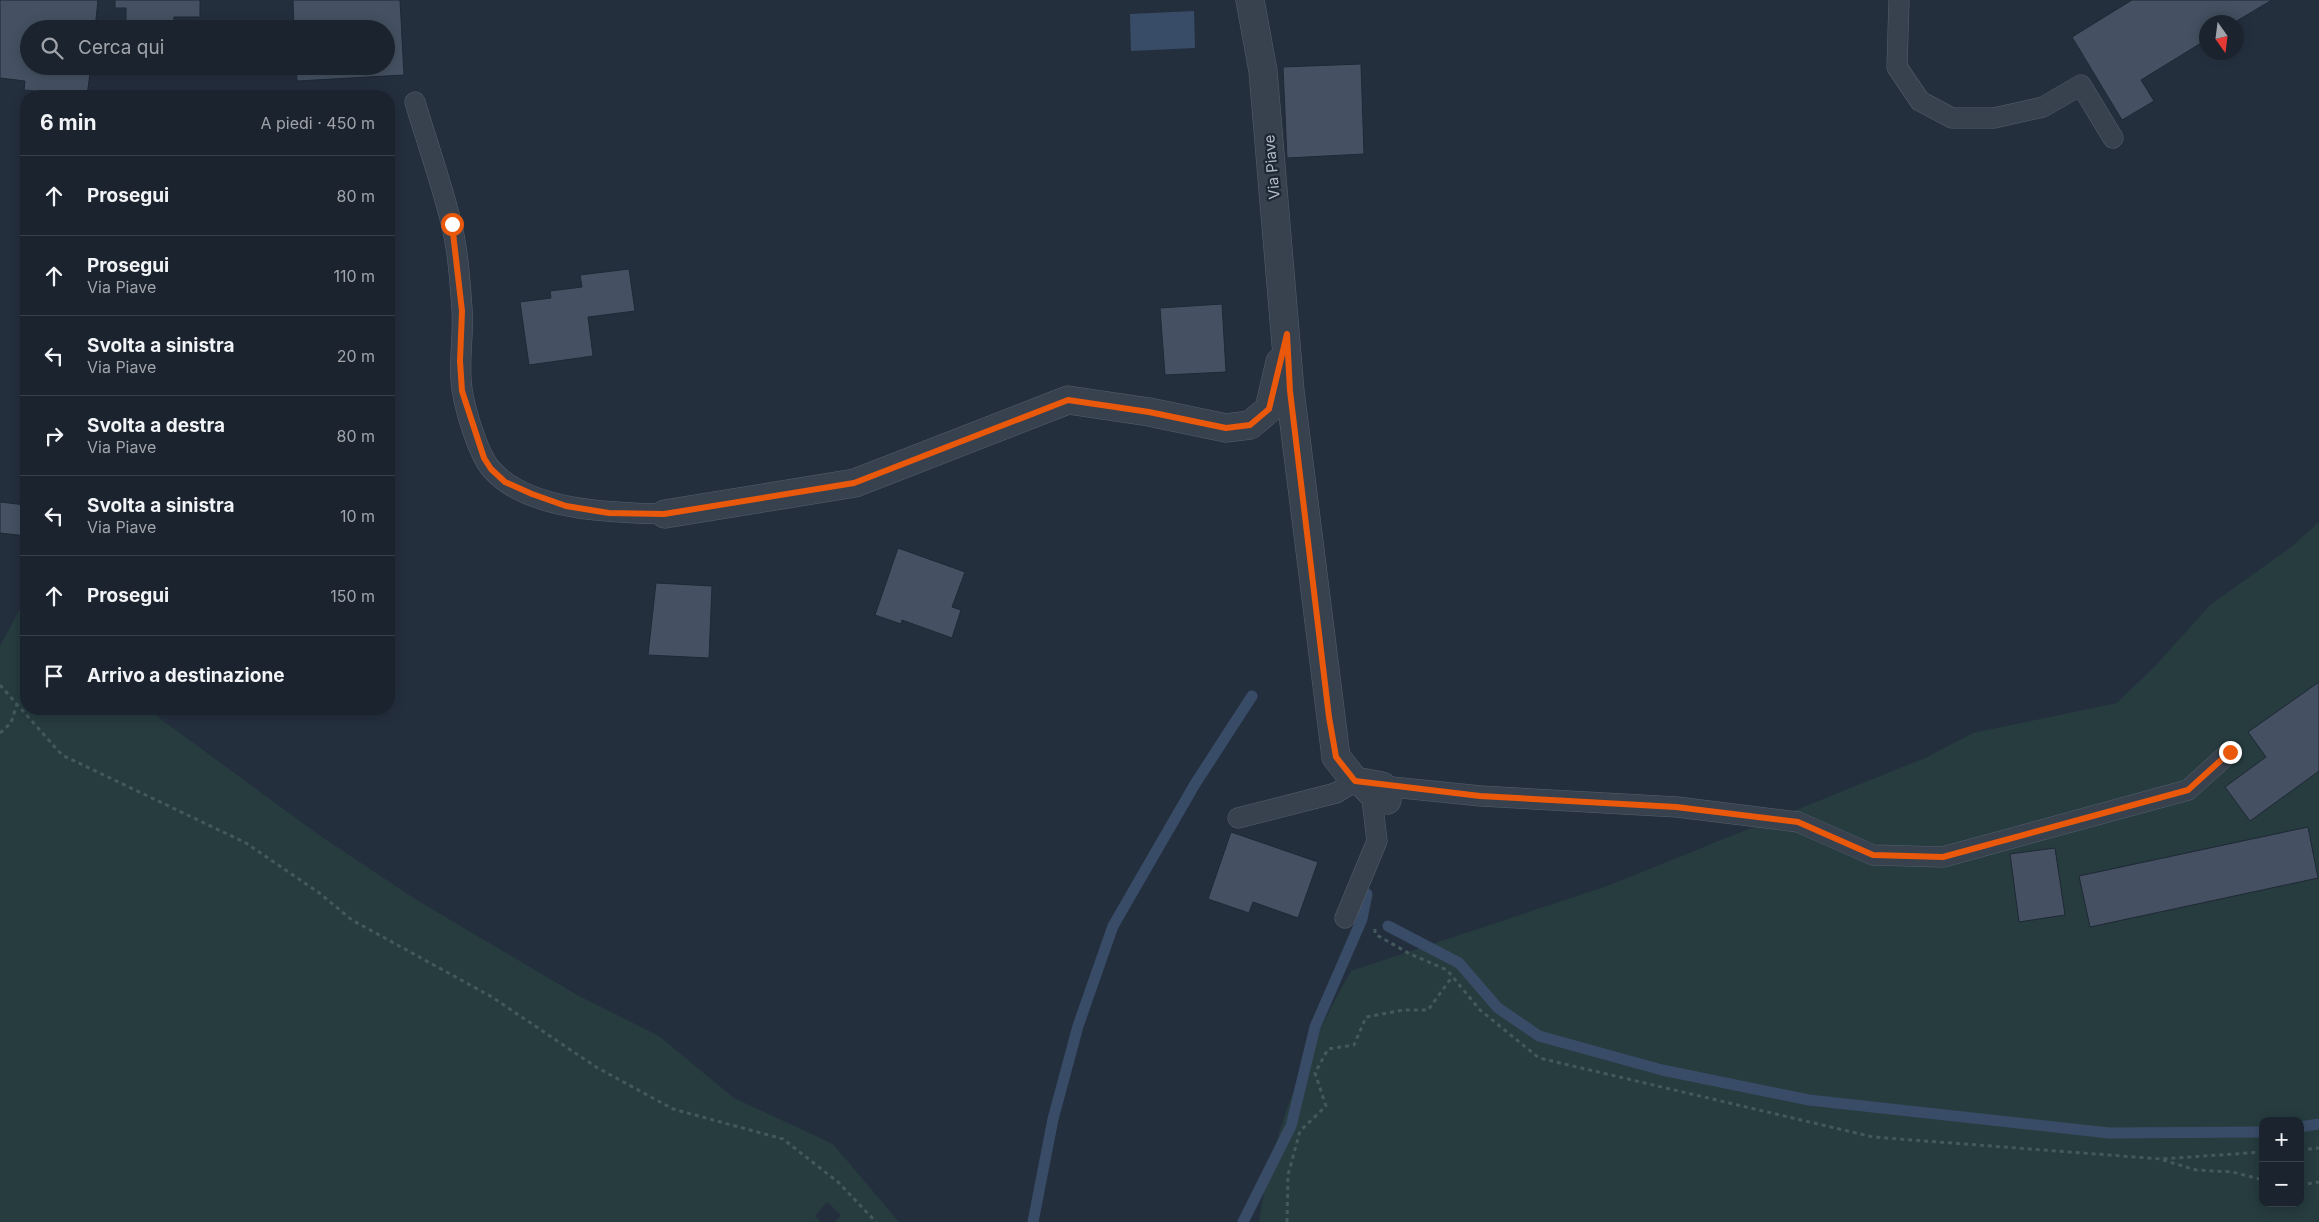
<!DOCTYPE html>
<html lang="it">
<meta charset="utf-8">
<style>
:root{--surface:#1b232e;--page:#242b36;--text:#f1f3f6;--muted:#a0a4aa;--line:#39404a}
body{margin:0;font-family:Inter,sans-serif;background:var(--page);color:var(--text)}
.controls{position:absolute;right:15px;bottom:15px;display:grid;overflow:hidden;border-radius:10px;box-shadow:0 2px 12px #0003}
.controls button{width:45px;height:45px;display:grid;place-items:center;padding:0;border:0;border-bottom:1px solid var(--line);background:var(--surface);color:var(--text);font:25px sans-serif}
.compass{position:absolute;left:2199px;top:15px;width:45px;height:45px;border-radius:50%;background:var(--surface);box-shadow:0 2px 12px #0003;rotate:166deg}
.stop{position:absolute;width:15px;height:15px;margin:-11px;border:4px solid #ea580c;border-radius:50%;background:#fff}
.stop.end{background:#ea580c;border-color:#fff;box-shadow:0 1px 5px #0008}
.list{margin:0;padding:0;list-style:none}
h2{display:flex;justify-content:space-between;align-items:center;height:65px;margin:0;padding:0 20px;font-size:21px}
h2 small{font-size:16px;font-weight:400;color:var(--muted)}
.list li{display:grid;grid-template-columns:32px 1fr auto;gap:15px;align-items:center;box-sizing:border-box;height:80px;padding:0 20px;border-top:1px solid var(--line)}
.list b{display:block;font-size:19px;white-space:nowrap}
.list p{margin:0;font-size:16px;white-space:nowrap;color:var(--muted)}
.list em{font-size:16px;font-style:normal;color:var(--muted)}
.icon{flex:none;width:28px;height:28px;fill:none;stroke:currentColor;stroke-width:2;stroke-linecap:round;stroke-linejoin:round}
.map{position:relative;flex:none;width:2319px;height:1222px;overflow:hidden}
.search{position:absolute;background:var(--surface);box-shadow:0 2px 12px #0003;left:20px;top:20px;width:375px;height:55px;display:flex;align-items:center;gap:12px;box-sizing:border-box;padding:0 18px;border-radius:28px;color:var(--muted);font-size:19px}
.panel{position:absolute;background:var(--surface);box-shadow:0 2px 12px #0003;left:20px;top:90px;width:375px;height:625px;border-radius:20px}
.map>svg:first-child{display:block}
.green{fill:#263c3f;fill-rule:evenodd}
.water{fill:#394c67}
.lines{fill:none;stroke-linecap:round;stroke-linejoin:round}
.stream{stroke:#394c67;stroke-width:11}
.building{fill:#455162;stroke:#1f2835}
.lane-casing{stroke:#565f6c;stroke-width:21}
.street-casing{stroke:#565f6c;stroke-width:29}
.path{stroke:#44595c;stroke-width:3;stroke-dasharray:4 4;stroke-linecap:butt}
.lane{stroke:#38414e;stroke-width:20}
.street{stroke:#38414e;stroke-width:28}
.route{stroke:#ea580c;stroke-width:6}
.labels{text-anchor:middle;stroke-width:4.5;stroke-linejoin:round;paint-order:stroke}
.street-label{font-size:15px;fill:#b4bcc9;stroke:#1d2633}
</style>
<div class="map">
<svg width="2319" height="1222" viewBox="0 0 2319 1222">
<rect width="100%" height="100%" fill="#242f3e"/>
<g class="green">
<path d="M2319,522V1222H1259C1273,1129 1305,1052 1351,971L1607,886L1925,758L1973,733L2117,703L2157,664L2210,605L2291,547ZM2263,1121H2300V1203H2263Z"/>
<path d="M21,607L26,611V709H147L319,835L415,899L579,996L659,1036L734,1098L833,1144L899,1222H835L841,1215L827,1202L815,1216L821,1222H0V646Z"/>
</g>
<path class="water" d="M1194,11L1195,48L1131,51L1130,14Z"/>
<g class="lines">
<g class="stream">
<path d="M1388,926L1459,963L1498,1008L1539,1036L1662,1070L1809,1100L2109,1133L2263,1132"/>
<path d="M2300,1127L2319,1124"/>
<path d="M1033,1222L1053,1119L1078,1026L1113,926L1195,784L1252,696"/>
<path d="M1243,1222L1291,1126L1315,1027L1362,919L1367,894"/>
</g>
</g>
<g class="building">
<path d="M0,0H98L95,29H29V66H91L87,96L24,90L25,81L0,78Z"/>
<path d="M115,0H200V17H174L173,29H126V8H115Z"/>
<path d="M293,0H400L404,75L297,81L296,66H386V29H294Z"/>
<path d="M2132,0H2272L2235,22H2206V40L2141,80L2154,101L2122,120L2072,37Z"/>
<path d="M1361,64L1364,154L1287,158L1283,67Z"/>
<path d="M109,66H172V70Z"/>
<path d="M629,269L635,311L588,317L593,356L529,365L520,302L551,298L550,291L582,287L580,275Z"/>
<path d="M1222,304L1226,372L1165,375L1160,308Z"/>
<path d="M0,502L26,505V536L0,533Z"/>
<path d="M898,548L965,572L952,607L961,610L952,638L902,620L901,624L875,615Z"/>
<path d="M656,583L712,586L709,658L648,655Z"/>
<path d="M2319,682V771L2250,821L2225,787L2266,757L2248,732Z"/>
<path d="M2308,827L2318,878L2090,927L2079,876Z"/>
<path d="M1231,832L1318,862L1298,918L1253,902L1249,913L1208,899Z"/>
<path d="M2055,848L2065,915L2019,922L2010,854Z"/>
</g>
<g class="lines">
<g class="lane-casing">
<g id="lane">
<path d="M1899,0L1897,67L1920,101L1952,118H1994L2043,107L2081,85L2113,138"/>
<path d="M415,102C427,142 441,182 451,222C458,250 460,281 462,309C464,336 458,362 462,389C465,409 478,455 492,470C529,511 613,513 665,514"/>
<path d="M1382,786L1481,796L1677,807L1798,822L1873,855L1943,857L2188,790L2230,752"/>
<path d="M1238,818L1336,793L1355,781L1372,799L1377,841L1345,918"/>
</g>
</g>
<g class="street-casing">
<g id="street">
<path d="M1250,0L1263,71L1290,391L1336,757L1355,781L1382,786L1387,800"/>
<path d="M665,514L855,483L1068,400L1149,412L1226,428L1250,425L1269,409L1280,362"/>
</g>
</g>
<g class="path">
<path d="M0,685L62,755L246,843L318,892L352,920L492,997L596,1067L673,1109L783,1139L838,1182L876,1222"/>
<path d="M0,733L11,723L17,704"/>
<path d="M1375,929V934L1410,954L1447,970L1480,1010L1539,1058L1873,1137L2161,1159L2263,1152"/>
<path d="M2300,1150L2319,1148"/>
<path d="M2163,1160L2196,1170L2233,1172L2263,1180"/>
<path d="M2300,1185L2319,1182"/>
<path d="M1287,1222L1288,1175L1300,1131L1326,1106L1315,1073L1328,1049L1354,1045L1366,1017L1403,1010H1428L1452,977"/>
</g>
<use href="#lane" class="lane"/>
<use href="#street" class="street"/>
</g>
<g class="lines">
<path class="route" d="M452,224L462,311L460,361L462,391L484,458L491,469L505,482L532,494L566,506L609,513L664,514L854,483L1068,400L1149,412L1226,428L1250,425L1269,409L1287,334L1290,391L1329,717L1336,757L1355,781L1480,796L1676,807L1798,822L1873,855L1943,857L2188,790L2230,752"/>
</g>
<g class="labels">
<g class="street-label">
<text transform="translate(1272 167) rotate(-95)" y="5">Via Piave</text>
</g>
</g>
</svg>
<div class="controls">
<button>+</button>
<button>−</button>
</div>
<svg class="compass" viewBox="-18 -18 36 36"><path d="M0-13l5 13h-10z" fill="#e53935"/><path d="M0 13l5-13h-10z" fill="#a0a4aa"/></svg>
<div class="stop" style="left:452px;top:224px"></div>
<div class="stop end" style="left:2230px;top:752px"></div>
<div class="search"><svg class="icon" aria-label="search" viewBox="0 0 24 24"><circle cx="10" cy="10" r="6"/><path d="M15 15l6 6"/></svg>Cerca qui</div>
<section class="panel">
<h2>6 min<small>A piedi · 450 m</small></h2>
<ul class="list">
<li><svg class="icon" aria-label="ahead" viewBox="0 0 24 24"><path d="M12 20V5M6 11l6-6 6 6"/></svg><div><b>Prosegui</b></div><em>80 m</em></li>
<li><svg class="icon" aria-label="ahead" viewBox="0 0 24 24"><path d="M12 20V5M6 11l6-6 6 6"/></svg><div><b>Prosegui</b><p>Via Piave</p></div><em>110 m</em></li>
<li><svg class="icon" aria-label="left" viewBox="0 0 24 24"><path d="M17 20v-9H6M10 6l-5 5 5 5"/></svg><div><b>Svolta a sinistra</b><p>Via Piave</p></div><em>20 m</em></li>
<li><svg class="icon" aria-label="right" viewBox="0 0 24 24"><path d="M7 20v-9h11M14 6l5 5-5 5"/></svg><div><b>Svolta a destra</b><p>Via Piave</p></div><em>80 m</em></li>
<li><svg class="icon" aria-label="left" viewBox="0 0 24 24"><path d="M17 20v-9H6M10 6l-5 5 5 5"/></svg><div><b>Svolta a sinistra</b><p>Via Piave</p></div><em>10 m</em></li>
<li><svg class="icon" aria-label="ahead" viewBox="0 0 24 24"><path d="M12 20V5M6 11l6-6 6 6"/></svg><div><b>Prosegui</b></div><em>150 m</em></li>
<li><svg class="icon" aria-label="arrive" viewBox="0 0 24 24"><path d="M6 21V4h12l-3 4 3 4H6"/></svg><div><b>Arrivo a destinazione</b></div></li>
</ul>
</section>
</div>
